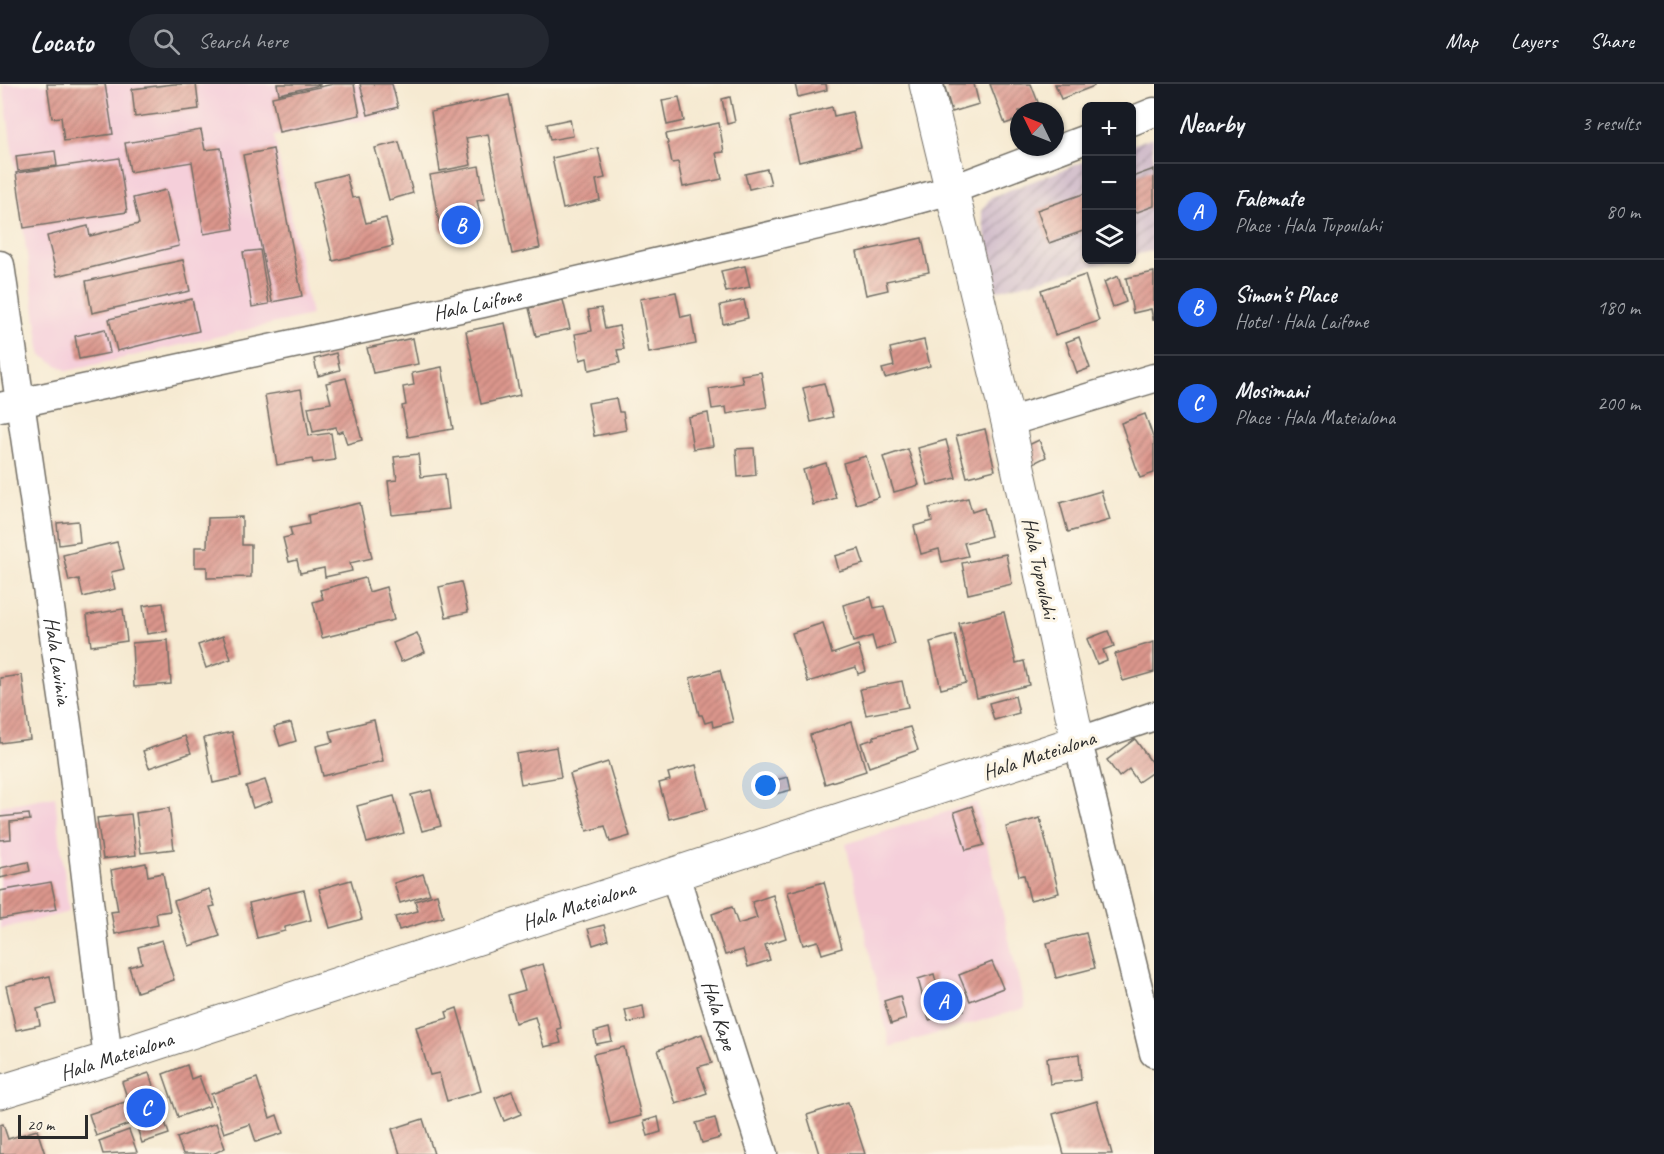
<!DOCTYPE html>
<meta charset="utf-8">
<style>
:root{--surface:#171b24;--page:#242831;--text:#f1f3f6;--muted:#9ea1a6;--line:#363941;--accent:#2563eb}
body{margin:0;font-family:Caveat,sans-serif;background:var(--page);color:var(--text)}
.controls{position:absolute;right:18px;top:18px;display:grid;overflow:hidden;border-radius:9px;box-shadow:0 2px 4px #0004}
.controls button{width:54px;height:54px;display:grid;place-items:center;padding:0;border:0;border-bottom:2px solid var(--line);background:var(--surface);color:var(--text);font:30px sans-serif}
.compass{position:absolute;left:1010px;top:18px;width:54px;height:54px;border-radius:50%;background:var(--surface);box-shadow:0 2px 4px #0004;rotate:313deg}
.scale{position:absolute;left:18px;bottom:15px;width:70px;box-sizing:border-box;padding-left:6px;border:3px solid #2b2b2b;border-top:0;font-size:16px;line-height:21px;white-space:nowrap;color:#2b2b2b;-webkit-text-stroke:4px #fcf5e5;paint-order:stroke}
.you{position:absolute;left:766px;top:702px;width:21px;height:21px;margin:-15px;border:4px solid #fff;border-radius:50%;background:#1a73e8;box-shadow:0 0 0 9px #1a73e833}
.badge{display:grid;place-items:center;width:39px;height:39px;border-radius:50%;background:var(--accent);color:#fff;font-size:20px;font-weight:700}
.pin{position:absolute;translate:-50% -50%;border:3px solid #fff;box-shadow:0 2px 6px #0006}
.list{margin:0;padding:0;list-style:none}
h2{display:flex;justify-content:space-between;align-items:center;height:78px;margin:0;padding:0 24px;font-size:26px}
h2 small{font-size:20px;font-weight:400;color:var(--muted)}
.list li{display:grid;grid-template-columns:39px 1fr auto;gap:18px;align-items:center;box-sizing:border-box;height:96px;padding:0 24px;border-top:2px solid var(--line)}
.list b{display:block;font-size:22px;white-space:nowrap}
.list p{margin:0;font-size:20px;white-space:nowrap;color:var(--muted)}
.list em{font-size:20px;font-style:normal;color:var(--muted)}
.icon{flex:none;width:33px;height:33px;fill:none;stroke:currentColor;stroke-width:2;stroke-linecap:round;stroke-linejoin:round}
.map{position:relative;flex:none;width:1154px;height:1070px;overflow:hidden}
header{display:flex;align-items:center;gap:36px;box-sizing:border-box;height:84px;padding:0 30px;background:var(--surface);border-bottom:2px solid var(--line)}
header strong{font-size:28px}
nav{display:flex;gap:33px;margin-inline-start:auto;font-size:21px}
.search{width:420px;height:54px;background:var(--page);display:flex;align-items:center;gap:15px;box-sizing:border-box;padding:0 21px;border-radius:33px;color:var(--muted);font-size:22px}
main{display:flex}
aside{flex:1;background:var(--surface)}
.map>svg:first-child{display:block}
.built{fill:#f5cfda}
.industrial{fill:url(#industrial-furrows)}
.building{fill:url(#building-hatch)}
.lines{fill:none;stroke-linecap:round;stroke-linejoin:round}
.minor-casing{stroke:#726e65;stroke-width:31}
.major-casing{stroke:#726e65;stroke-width:35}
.minor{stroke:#fff;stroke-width:28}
.major{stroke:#fff;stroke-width:33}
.labels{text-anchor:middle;stroke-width:6;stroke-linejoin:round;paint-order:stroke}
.street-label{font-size:21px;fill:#2b2b2b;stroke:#fcf5e5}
</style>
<header>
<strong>Locato</strong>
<div class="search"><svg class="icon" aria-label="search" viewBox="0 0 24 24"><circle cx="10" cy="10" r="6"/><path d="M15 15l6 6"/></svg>Search here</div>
<nav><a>Map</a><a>Layers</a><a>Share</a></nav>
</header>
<main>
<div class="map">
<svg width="1154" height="1070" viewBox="0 0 1154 1070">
<defs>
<pattern id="industrial-furrows" width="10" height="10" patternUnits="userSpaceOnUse" patternTransform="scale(1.5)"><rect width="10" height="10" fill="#d1bdcb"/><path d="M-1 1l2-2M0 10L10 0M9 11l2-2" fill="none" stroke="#aa9aa5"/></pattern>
<pattern id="building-hatch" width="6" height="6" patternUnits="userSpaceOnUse" patternTransform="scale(1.5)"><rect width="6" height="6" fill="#db968c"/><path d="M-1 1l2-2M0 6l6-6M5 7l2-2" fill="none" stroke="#b27b73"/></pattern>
</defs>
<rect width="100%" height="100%" fill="#fcf5e5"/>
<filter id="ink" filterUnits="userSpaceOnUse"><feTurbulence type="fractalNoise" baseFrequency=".0167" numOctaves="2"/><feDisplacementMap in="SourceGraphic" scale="12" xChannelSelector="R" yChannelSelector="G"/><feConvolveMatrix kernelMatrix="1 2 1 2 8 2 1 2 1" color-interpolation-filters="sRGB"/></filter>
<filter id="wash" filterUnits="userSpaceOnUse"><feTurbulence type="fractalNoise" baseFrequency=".008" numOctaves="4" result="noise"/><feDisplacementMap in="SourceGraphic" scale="24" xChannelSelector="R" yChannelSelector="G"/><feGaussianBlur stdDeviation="1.35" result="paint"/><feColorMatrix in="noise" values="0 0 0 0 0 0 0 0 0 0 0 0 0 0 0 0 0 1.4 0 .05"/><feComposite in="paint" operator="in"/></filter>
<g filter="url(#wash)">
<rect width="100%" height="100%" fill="#f6ead2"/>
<g class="built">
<path d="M3,0H395L401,29L274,52L311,231L67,287L41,271Z"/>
<path d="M55,712L69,828L0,845V722Z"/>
<path d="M977,718L1025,924L890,963L846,760Z"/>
</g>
<g class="industrial">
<path d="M1153,53L1154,166L1132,172V61Z"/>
<path d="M1086,77V176H1116L996,207L981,127L991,113Z"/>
</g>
<g id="blocks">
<g class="building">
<path d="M47,0H105L113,50L64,57L61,33L52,34Z"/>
<path d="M174,0H196L199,25L135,33L132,5Z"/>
<path d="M277,0H320V1L279,10Z"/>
<path d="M333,0H354L360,31L279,48L272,13Z"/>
<path d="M360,0H392L398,23L368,31Z"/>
<path d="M795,0H826L827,6L798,13Z"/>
<path d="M944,0H974L979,20L952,28Z"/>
<path d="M990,0H1031L1041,26L1019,27V35L1005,40Z"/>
<path d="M1055,0H1093L1094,2L1061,15Z"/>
<path d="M509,11L540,164L512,170L488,50L466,54L471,81L440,87L431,28Z"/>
<path d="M679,13L684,37L667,41L662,16Z"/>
<path d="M730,13L735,38L727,40L722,15Z"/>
<path d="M832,23L834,32L852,28L861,63L799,78L788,34Z"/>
<path d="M570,35L573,52L550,56L547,40Z"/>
<path d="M719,39L724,68L716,69L722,95L683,103L678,78L672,79L666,50Z"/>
<path d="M201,46L205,66L221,64L234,145L204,150L192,78L130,88L125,59Z"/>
<path d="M399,58L413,109L389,116L375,64Z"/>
<path d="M598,64L605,94L596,96L600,116L563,125L552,74Z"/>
<path d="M273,65L302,212L272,218L243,71Z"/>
<path d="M55,67L57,82L18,87L16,72Z"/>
<path d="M119,74L127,128L24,144L16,89Z"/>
<path d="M479,82L485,115L477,116L482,140L441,148L430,91Z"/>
<path d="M767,85L771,100L749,105L745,90Z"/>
<path d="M1154,85V122L1132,130V93Z"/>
<path d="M346,90L352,114L359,113L366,139L386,134L393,162L333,177L314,98Z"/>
<path d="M166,106L179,162L57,192L47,152L88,142L90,152L139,140L133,114Z"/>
<path d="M1086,109V146L1049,159L1037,126Z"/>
<path d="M922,154L929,188L886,197L888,206L866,211L857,168Z"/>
<path d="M260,166L269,220L252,223L243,168Z"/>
<path d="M183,176L190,207L92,229L86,197Z"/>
<path d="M745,182L750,203L726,208L721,187Z"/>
<path d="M1154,188V236H1153L1151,225L1133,229L1126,194Z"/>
<path d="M1085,191L1099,237L1055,251L1041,206Z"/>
<path d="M1118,192L1126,218L1113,223L1104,198Z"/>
<path d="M676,208L681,233L691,231L696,260L649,269L640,215Z"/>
<path d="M192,215L199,247L117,267L109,235Z"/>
<path d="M563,216L570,245L536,252L529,224Z"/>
<path d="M744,216L748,234L723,240L720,221Z"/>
<path d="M601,224L605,245L619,242L624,265L617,266L620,279L589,286L587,274L580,276L575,250L592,247L588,226Z"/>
<path d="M505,239L520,311L481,320L466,247Z"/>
<path d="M105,245L110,269L79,275L75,252Z"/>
<path d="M1079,253L1090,284L1077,289L1066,258Z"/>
<path d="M413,254L418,280L373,289L367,264Z"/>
<path d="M924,256L930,282L885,294L882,285L894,282L890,264Z"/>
<path d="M336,269L340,286L318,292L314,275Z"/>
<path d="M442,283L453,345L408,353L402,322L406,321L403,303L414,301L412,289Z"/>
<path d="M761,288L767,323L727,330L726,323L712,325L709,305L743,299L741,291Z"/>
<path d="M346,294L362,356L347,360L343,347L337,349L336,343L313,348L308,323L331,319L326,299Z"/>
<path d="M824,299L833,333L811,338L803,304Z"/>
<path d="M301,305L309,352L331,349L335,376L313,379L312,375L277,381L265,311Z"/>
<path d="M616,314L619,328H623L626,346L594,352L588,319Z"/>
<path d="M708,329L713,362L693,365L688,333Z"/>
<path d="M1145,330L1154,356V389L1140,394L1121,339Z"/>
<path d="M985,345L995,386L967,393L956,352Z"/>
<path d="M946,356L956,394L928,401L918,364Z"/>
<path d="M1039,356L1046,373L1030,381L1022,364Z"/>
<path d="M754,364L756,391L738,393L736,365Z"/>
<path d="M908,365L919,401L894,408L883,373Z"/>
<path d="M418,370L421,393L445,390L449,425L392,431L388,397L397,396L394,373Z"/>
<path d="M866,372L879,413L856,420L843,379Z"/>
<path d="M826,379L836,414L813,421L803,386Z"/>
<path d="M1101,407L1110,436L1068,448L1060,419Z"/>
<path d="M968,414L972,428L984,424L991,452L964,459L968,472L942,478L939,465L921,470L914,442L932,437L929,424Z"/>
<path d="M360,419L372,474L350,479L352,487L325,493L324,484L300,489L297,476L289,478L283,454L292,452L290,444L309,440L308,431Z"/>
<path d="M242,433V461H251V493L207,494V483H195V463H207L208,434Z"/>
<path d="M78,437L80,458L59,461L57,439Z"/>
<path d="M117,458L124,485L111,488L115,505L83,513L79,495L69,497L63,471Z"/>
<path d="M859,465L864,480L839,487L835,472Z"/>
<path d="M1006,470L1012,500L968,510L962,479Z"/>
<path d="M365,494L369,508L386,503L394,536L322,554L313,518L323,515L320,506Z"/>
<path d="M461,498L468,528L446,533L439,503Z"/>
<path d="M871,513L874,524L884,522L895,560L876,566L872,552L853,558L843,521Z"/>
<path d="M163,519L167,547L147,550L143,522Z"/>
<path d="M123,525L127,557L91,562L87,531Z"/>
<path d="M1004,528L1016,579L1024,577L1029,601L977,614L959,539Z"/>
<path d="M823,539L832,570L858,561L866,587L858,590L856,583L808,598L792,549Z"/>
<path d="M1108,547L1114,562L1103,566L1107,576L1097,580L1087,555Z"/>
<path d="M417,549L425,568L401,578L393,559Z"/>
<path d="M955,551L966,599L941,605L930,558Z"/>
<path d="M223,552L231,575L206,584L198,561Z"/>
<path d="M168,556L171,600L134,603L132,559Z"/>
<path d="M1154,558V588L1123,597L1115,570Z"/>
<path d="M720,586L733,638L713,643L712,637L705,639L702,631H699L690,594Z"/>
<path d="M22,591L30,655L0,659V594Z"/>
<path d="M902,597L908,623L866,631L860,605Z"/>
<path d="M1015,612L1019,629L994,636L989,619Z"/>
<path d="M374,636L383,677L323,692L316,662L333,658L330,647Z"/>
<path d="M852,638L866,687L825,700L810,651Z"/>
<path d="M291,639L296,657L280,662L274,643Z"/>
<path d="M910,643L918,666L869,683L861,659L874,655V652Z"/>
<path d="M232,648L241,693L213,699L204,654Z"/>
<path d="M185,652L191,669L149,684L143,667Z"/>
<path d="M1135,655L1154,682V687L1138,698L1129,685L1119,693L1107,676Z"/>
<path d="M556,663L561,693L521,700L516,670Z"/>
<path d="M608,678L630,752L610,758L605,742L587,747L570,690Z"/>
<path d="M696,681L707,725L669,735L659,699L670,696L668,689Z"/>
<path d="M788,693L791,706L767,712L764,699Z"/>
<path d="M265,696L272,717L253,724L246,702Z"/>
<path d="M431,706L441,742L422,747L411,711Z"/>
<path d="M394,712L404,749L367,759L357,722Z"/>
<path d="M972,722L984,761L966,766L954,728Z"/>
<path d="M169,724L174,765L141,769L136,729Z"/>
<path d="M29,730L30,736L10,738L11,755L0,756V733Z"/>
<path d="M131,730L136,771L103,775L97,734Z"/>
<path d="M1040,734L1059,809L1030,816L1024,791L1019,792L1006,743Z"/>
<path d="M28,778L30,787L0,794V784Z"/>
<path d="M146,779L148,792L163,789L170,827L156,829L158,841L115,850L111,828L118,827L111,786Z"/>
<path d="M423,790L430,810L400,819L394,799Z"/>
<path d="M351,796L362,835L330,844L319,805Z"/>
<path d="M51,798L57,825L0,835V807Z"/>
<path d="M824,798L842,864L822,870L818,857L803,861L788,808Z"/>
<path d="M209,805L215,822L210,823L220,852L189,862L174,817Z"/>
<path d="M304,806L311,836L285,843V847L257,854L249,819Z"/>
<path d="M437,810L443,833L399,846L395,833L418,827L415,817Z"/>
<path d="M773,811L786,854L765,861L770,876L748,883L743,866L725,871L712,830L732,823L738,840L757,834L752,818Z"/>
<path d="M604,841L608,856L593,861L588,845Z"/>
<path d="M1086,849L1095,884L1056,894L1047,859Z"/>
<path d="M162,856L174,896L137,908L129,883L142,879L138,863Z"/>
<path d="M992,878L1003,904L970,917L959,891Z"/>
<path d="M543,880L561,944L557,945L561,959L544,963L535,933L515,939L508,911L525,906L519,887Z"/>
<path d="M934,890L939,909L957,903L964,926L929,936L918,895Z"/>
<path d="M50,892L56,920L37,925L40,941L16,946L6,902Z"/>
<path d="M900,912L906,935L891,940L884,917Z"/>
<path d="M643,922L645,935L628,939L625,926Z"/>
<path d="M457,924L481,1007L447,1017L439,989L430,991L416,943L448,934L446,928Z"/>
<path d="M609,944L612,957L596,960L594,948Z"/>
<path d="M702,950L712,979L698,983L707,1009L676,1020L658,966Z"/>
<path d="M624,963L641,1032L610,1040L593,970Z"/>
<path d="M1079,970L1081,996L1050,1000L1047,974Z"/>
<path d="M187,981L191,995L199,992L210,1022L178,1033L163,990Z"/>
<path d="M149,989L169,1050L142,1059L122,998Z"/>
<path d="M257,994L270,1034L277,1031L283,1049L256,1058L250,1040L224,1049L211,1010Z"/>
<path d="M512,1007L521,1030L504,1037L495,1014Z"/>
<path d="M1097,1017L1112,1070H1064L1053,1030Z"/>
<path d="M125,1018L132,1039L96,1052L89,1030Z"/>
<path d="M848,1018L865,1070H819L807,1031Z"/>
<path d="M658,1033L661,1048L648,1052L644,1037Z"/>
<path d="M715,1034L720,1054L702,1059L696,1039Z"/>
<path d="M423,1035L434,1070H400L392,1045Z"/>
<path d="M216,1039L225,1064L213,1070H183L177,1054Z"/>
<path d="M3,1040L8,1055L37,1046L45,1070H0V1041Z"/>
<path d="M129,1046L137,1068L103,1070L99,1057Z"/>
</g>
</g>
</g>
<g filter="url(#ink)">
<use href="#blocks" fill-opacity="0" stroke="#726e65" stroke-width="1.5"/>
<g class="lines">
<g class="minor-casing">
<g id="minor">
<path d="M1132,37L1154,28"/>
<path id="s1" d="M0,181L71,668L108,975"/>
<path id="s2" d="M0,323L483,219L860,131L951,106L1086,55"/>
<path d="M1008,338L1154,294"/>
<path d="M1154,632L1078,658L1154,969"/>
<path id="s3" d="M675,791L763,1070"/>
</g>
</g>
<g class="major-casing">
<g id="major">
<path id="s4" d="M0,1008L108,975L1078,658L1008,338L926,0"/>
</g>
</g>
<use href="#minor" class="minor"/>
<use href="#major" class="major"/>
</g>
</g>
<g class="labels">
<g class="street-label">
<text dy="7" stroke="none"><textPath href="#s2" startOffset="488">Hala Laifone</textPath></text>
<text transform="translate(1040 484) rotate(78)" y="7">Hala Tupoulahi</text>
<text dy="7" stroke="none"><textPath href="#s1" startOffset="400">Hala Lavinia</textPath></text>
<text transform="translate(1039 671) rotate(-18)" y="7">Hala Mateialona</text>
<text dy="7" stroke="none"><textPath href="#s4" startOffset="608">Hala Mateialona</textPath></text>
<text dy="7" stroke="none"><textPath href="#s3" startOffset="147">Hala Kape</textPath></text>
<text dy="7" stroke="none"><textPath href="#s4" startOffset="122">Hala Mateialona</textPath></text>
</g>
</g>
</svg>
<div class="controls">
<button>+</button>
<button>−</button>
<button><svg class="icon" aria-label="layers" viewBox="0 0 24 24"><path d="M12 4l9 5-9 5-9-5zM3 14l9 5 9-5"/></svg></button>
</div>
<svg class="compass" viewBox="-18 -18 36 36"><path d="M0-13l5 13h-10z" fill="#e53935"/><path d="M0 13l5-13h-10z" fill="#9ea1a6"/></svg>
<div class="scale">20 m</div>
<div class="you"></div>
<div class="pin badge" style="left:943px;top:917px">A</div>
<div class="pin badge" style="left:461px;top:141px">B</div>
<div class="pin badge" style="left:146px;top:1024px">C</div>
</div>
<aside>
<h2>Nearby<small>3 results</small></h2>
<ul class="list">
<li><span class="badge">A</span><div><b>Falemate</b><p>Place · Hala Tupoulahi</p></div><em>80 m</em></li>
<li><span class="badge">B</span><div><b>Simon's Place</b><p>Hotel · Hala Laifone</p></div><em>180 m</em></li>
<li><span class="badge">C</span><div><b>Mosimani</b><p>Place · Hala Mateialona</p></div><em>200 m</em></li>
</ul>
</aside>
</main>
